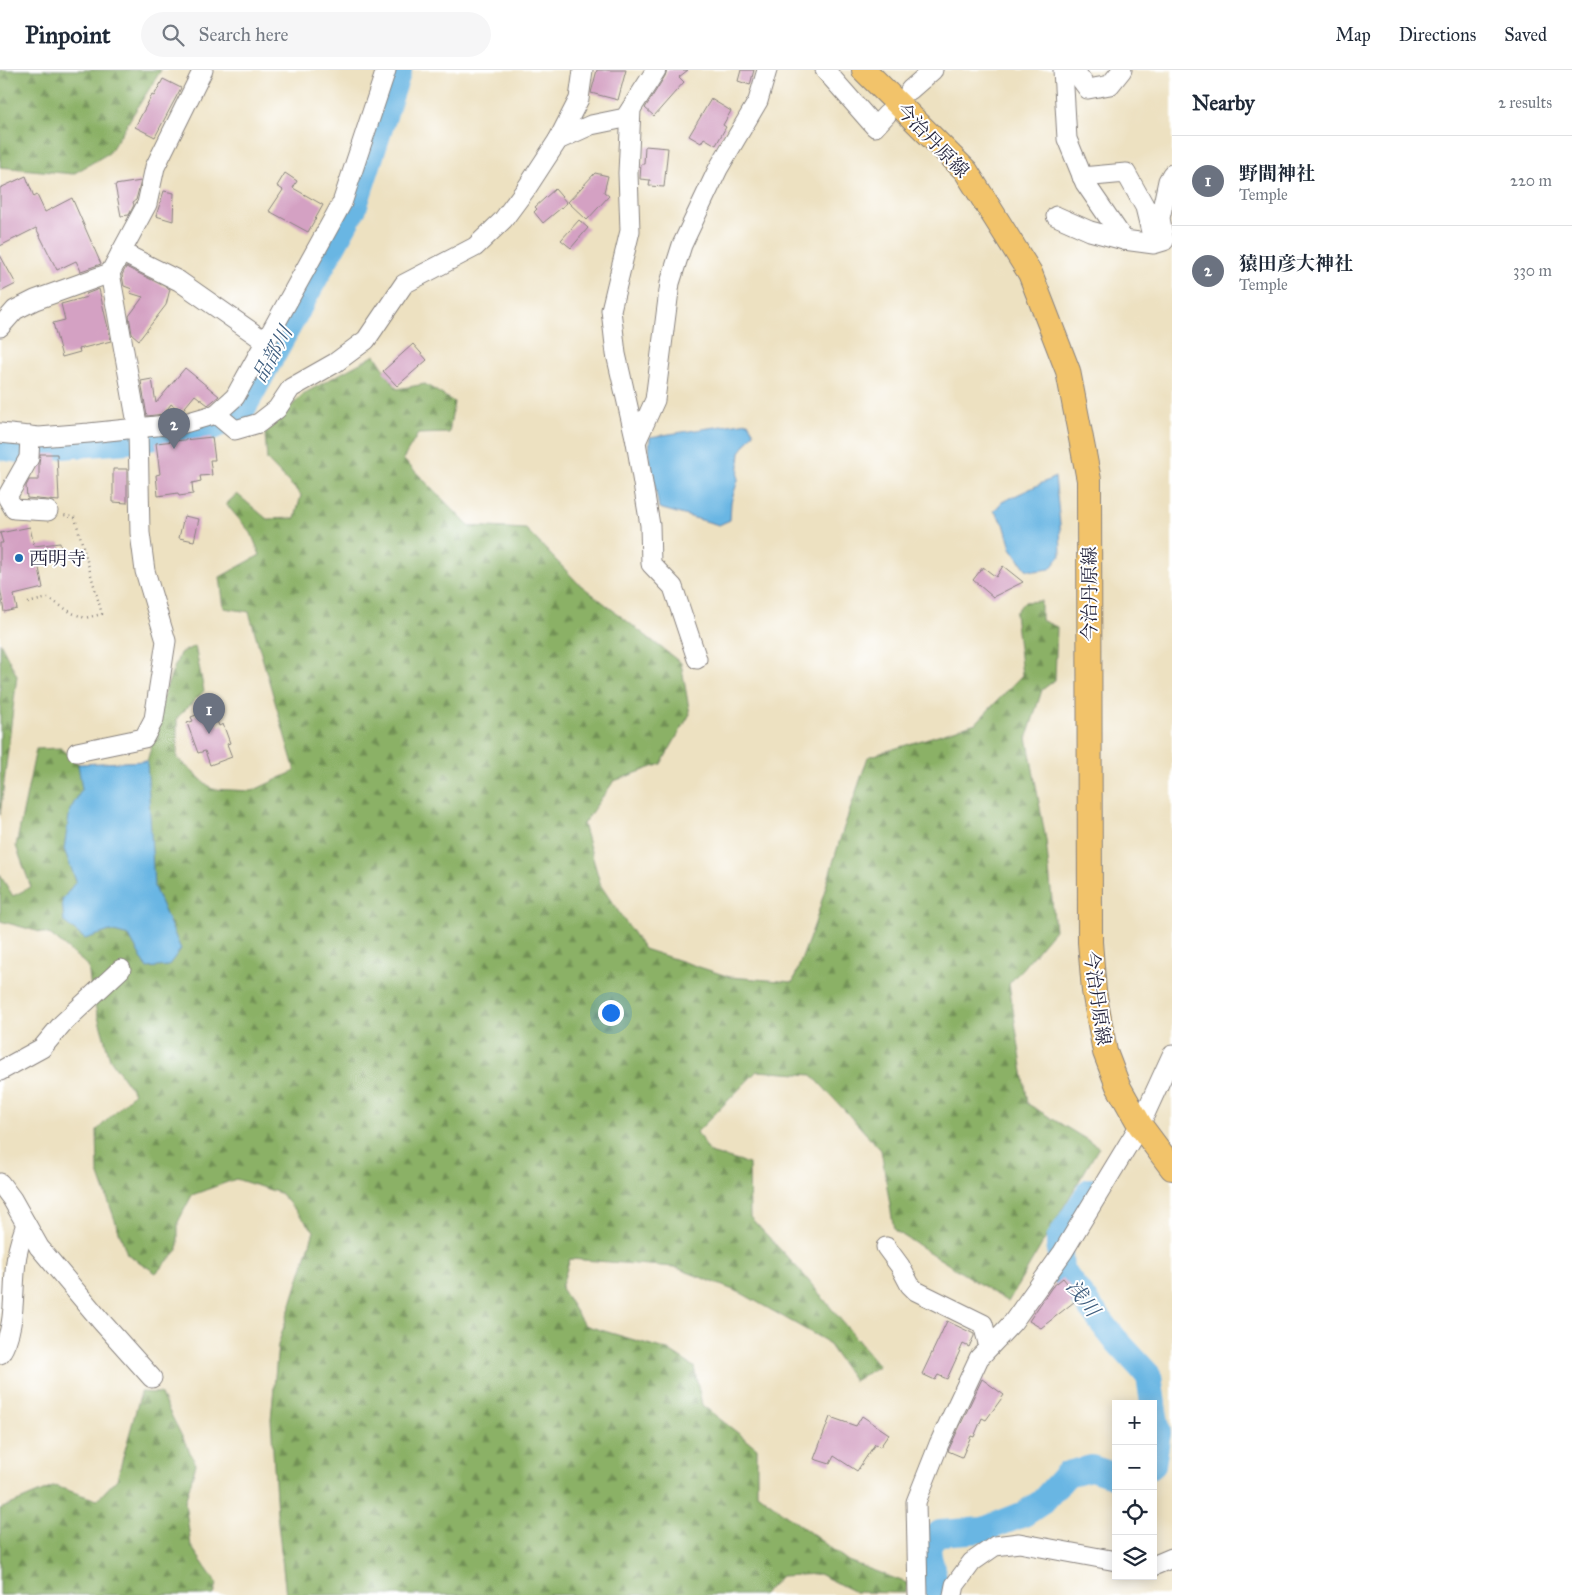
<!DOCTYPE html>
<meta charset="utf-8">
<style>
:root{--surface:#fff;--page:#f6f6f7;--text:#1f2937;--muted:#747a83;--line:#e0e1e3;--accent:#111827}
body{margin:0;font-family:"IM FELL Great Primer","Noto Serif JP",serif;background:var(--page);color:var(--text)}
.controls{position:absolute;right:15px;bottom:15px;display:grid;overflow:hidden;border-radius:0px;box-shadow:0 2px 12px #0003}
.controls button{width:45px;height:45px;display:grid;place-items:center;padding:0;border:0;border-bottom:1px solid var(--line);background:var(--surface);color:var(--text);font:25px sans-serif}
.you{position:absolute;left:610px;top:942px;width:18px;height:18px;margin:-12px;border:4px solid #fff;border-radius:50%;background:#1a73e8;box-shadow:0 0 0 8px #1a73e833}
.badge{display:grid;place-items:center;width:32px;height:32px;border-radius:50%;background:var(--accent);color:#fff;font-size:16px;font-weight:700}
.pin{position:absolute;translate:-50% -41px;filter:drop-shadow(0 1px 2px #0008)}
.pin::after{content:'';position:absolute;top:26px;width:18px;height:15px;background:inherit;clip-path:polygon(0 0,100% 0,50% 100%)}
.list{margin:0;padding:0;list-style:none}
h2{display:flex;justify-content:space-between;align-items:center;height:65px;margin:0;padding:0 20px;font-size:21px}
h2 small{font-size:16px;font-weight:400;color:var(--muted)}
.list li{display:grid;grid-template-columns:32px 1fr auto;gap:15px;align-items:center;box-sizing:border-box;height:90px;padding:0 20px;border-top:1px solid var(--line)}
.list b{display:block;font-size:19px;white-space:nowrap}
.list p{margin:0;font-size:16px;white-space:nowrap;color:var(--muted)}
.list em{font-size:16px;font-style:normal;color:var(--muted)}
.icon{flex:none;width:28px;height:28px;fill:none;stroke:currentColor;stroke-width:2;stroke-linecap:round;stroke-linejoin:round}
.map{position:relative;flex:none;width:1172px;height:1525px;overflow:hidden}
header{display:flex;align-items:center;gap:30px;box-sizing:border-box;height:70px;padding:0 25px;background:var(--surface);border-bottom:1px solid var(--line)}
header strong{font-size:24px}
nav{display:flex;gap:28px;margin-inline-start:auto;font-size:18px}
.search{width:350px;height:45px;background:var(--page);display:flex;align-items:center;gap:12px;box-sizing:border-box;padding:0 18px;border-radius:28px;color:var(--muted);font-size:19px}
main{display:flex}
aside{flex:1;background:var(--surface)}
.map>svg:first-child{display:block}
.forest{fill:url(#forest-firs);stroke:#566a50}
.water{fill:#69b6e3;stroke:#466c8f}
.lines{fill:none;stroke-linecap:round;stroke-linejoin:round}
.river{stroke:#69b6e3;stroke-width:26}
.building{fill:#d4a1c3}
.minor-casing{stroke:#88827e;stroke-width:21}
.major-casing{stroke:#88827e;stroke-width:26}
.path{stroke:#88827e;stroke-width:2.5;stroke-dasharray:1 4;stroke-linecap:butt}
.minor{stroke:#fff;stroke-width:19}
.major{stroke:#f2c36a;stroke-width:24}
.poi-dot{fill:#1f6fb2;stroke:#fff;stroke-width:2}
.labels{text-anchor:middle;stroke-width:4;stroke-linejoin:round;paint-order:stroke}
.street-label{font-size:19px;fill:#22223b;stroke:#fff}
.poi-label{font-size:19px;fill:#22223b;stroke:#fff;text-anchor:start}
.water-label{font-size:20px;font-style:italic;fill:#3e5d7e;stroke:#fff}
</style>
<header>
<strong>Pinpoint</strong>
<div class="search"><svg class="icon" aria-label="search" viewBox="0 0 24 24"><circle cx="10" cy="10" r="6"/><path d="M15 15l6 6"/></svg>Search here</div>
<nav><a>Map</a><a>Directions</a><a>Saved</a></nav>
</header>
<main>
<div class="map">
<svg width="1172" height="1525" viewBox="0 0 1172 1525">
<defs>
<pattern id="forest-firs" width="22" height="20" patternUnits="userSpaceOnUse" patternTransform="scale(1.25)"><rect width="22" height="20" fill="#8bb166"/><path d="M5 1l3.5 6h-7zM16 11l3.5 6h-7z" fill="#719055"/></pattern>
</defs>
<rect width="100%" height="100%" fill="#fff"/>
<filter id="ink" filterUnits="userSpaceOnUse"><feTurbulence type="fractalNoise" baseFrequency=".02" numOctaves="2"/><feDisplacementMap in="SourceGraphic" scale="10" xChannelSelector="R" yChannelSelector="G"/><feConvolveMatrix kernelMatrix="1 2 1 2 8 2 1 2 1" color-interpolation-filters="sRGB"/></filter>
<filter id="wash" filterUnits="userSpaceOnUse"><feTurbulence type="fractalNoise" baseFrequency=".0096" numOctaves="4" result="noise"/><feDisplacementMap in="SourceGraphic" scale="20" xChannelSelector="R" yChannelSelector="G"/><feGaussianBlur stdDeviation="1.12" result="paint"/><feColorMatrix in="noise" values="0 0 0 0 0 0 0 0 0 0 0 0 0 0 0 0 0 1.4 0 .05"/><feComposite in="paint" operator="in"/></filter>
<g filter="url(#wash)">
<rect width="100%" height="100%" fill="#ede1c1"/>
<g class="forest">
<path d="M0,0H161L109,83L73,104L0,97Z"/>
<path d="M375,285L397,319L425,314L454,332L449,363L418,364L403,389L469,456L526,459L578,513L681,593L690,644L661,694L614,711L583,754L601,816L644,879L730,907L793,912L815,853L841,766L868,687L976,653L1022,605L1015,543L1024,532L1041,531V550L1057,557L1055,610L1042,620L1027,667L1046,770L1055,860L1009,914L1028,1034L1099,1077L1008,1232L894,1160L881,1080L812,1005L757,1001L697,1062L710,1083L749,1094L750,1147L803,1204L879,1296L854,1311L826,1271L741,1223L674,1197L570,1189L561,1218L584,1255L668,1280L694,1297L702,1335L757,1378V1423L848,1491L907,1513L906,1523L855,1522L819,1504L781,1506L763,1525H286L277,1444L271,1349L278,1275L314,1161L280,1123L236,1109L192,1125L178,1152V1180L156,1203L127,1184L98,1102L97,1060L134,1023L110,989L92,925L88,896L51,865L0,851V805L13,826L31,817L16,776L36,679L61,678L94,707L136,729L153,671L165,621L180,583L195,576L204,621L177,648V688L212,719L252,721L295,701L249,542L224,538L220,507L260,485L251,463L226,434L237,424L267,449L295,448L301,425L267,390L265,364L303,324Z"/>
<path d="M0,572L17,606L0,745Z"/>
<path d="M141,1322L160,1323L196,1394L185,1432L191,1476L217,1514L214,1525H0V1439L55,1416L97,1430L117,1409Z"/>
</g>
<g class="water">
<path d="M748,352L754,363L740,382L738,410L731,432L730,450L719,455L659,438L649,385L650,367Z"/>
<path d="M1055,407L1060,454L1061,485L1050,499L1035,501L1026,499L1011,478L1004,454L994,441L1002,432Z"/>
<path d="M147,691L154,817L181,879L168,896L147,898L129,866L110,861L85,869L64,852L62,830L76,811L64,779L70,740L82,719L78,694Z"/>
</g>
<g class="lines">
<g class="river">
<path d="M0,377L24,381L49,377L129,371L205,360L237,346L244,337L354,138L399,0"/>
<path d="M1090,1121L1059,1169L1061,1200L1114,1268L1149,1306L1153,1334"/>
<path d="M1153,1335L1158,1363L1153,1395"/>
<path d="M938,1525L929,1486L928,1478L933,1468L940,1463L983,1460L1024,1444L1042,1432L1067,1404L1091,1398L1116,1406"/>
</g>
</g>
<g id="blocks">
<g class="building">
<path d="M597,0H626L618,30L591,23Z"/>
<path d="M667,0H688L679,7L684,12L654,46L645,38L665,6Z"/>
<path d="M741,0H754L750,15L738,11Z"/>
<path d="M163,9L181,18L155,67L135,57L152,25L154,26Z"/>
<path d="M711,29L731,41L723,55L726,57L716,75L704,68L701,73L689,66Z"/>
<path d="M645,76L668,78L664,117L649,116L650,110L640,109L641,94H644Z"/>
<path d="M285,103L297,111L293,118L323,135L308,162L269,141L283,120L277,116Z"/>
<path d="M595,103L608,106L604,122L609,126L587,150L568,132Z"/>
<path d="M26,106L34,127L37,125L45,142L72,128L101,194L81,201L76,191L57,200L36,158L0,176V118Z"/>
<path d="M141,111L136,130L133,132L134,135L129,145L121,146L115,115Z"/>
<path d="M555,119L567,133L543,153L534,142L537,139L535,137Z"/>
<path d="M164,121L174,123L173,151L156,146Z"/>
<path d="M579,150L588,158L571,178L561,170Z"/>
<path d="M0,185L16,214L0,222Z"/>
<path d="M126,197L170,219L166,235L139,270L132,264L129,246L143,227L130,223L132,219L124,216L122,205Z"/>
<path d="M99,219L111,271L79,279L80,282L62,287L53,253L65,250L61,234L87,227L86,224Z"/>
<path d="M413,274L427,290L397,316L383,301Z"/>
<path d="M185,298L219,326L208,335L195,325L181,342L171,334L164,344L147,346L141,311L152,309L156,333Z"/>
<path d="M212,367L215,390H210L212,405L200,406L201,411L192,413L193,424L179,426L178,423L158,426L156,405L160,404L156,373Z"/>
<path d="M40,384H57L59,431L27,428L26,416L29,410H39V394Z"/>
<path d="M113,399H127V433L113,432Z"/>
<path d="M184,446L199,449L194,471L179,468Z"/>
<path d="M30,457L34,476L60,473L62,485L37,488L43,518L14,525L17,539L4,542L0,517V473H3L0,463Z"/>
<path d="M1003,496L1023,512L993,527L973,510L983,497L996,507Z"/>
<path d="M206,641L207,643L213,641L219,656L223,654L230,673L227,674L232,687L210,695L205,681L198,683L187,653L193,651L191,647Z"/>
<path d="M1063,1208L1079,1228L1041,1258L1029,1251L1052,1217Z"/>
<path d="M947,1251L974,1264V1266L969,1277L963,1274L947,1309L938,1305L935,1310L922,1304Z"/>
<path d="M982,1309L1004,1325L986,1350L982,1348L974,1367L971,1366L962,1387L948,1381Z"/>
<path d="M862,1346L889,1364L880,1377L875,1374L857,1401L834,1386L830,1394L814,1389L830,1347L856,1356Z"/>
</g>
</g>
</g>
<g filter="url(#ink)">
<use href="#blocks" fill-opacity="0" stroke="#88827e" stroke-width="1"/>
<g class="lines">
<g class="minor-casing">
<g id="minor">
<path d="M825,0L875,57L887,44"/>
<path d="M1063,0L1067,69L1085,113L1124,170L1154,174L1164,171L1160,148L1168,111L1172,104"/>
<path d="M1074,0L1088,19L1110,15L1122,0"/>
<path d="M910,20L933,0"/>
<path d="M631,39L628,103L630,161L611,240L616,284L636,372"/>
<path d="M558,70L579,29L583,0"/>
<path d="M1082,107L1126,103L1145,137L1153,170"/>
<path d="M1056,146L1090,161L1124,170"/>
<path d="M121,182L179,211L266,272"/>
<path d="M0,257L15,240L35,230L110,203"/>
<path d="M216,344L235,360L259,353L277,339L291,318L335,293L366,270L404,214L475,177L503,150L526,119L558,70L591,55L625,48L656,0"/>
<path d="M0,363L39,367L89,363L185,353L216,344L235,327L342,133L386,0"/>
<path d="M30,366L29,388L7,427L14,439L48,441"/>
<path d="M697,589L673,517L651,494L650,455L636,372L655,330L670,213L682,175L718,99L758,31L767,0"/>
<path d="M77,682L144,668L154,649L166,571L145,501L140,463L138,359L110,203L147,134L155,97L203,0"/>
<path d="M0,1001L42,978L62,954L121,899"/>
<path d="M0,1113L12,1129L39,1177L101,1251L152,1308"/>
<path d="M886,1177L900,1196L910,1215L916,1221L983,1254L989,1277"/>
<path d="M0,1284C17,1258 12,1222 16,1192C17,1179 22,1166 26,1154"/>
<path d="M1153,1496L1172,1488"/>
<path d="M918,1525L916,1432L939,1374L979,1288L1013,1252L1063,1182L1140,1055L1172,985"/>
<path d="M953,1525L955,1515L972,1492L995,1476L1019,1473L1116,1491"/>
</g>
</g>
<g class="major-casing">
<path id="major" d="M864,0L966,101L1030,203L1068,301L1089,410L1090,872L1094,921L1105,982L1118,1016L1140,1055L1172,1098"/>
</g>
<path class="path" d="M28,533L48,528L72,543L85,548L102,544L75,448L64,445"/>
<use href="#minor" class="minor"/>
<use href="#major" class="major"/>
</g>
</g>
<circle class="poi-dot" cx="19" cy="488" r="5"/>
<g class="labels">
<g class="street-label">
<text transform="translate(933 70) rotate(46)" y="7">今治丹原線</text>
<text transform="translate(1089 524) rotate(-90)" y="7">今治丹原線</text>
<text transform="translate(1098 928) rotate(82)" y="7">今治丹原線</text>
</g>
<g class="poi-label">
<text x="29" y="495">西明寺</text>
</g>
<g class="water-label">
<text transform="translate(272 284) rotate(-61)" y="7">品部川</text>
<text transform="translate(1083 1228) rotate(52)" y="7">浅川</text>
</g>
</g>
</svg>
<div class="controls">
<button>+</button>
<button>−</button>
<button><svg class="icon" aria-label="locate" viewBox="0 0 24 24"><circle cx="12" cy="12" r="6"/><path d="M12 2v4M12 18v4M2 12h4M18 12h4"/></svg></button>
<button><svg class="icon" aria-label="layers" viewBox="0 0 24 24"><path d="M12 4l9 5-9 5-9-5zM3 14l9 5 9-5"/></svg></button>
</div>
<div class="you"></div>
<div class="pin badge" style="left:209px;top:664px;background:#6b7280">1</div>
<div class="pin badge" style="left:174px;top:379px;background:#6b7280">2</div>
</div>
<aside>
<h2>Nearby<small>2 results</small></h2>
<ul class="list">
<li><span class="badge" style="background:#6b7280">1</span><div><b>野間神社</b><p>Temple</p></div><em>220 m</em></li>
<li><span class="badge" style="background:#6b7280">2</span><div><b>猿田彦大神社</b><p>Temple</p></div><em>330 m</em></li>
</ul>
</aside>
</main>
